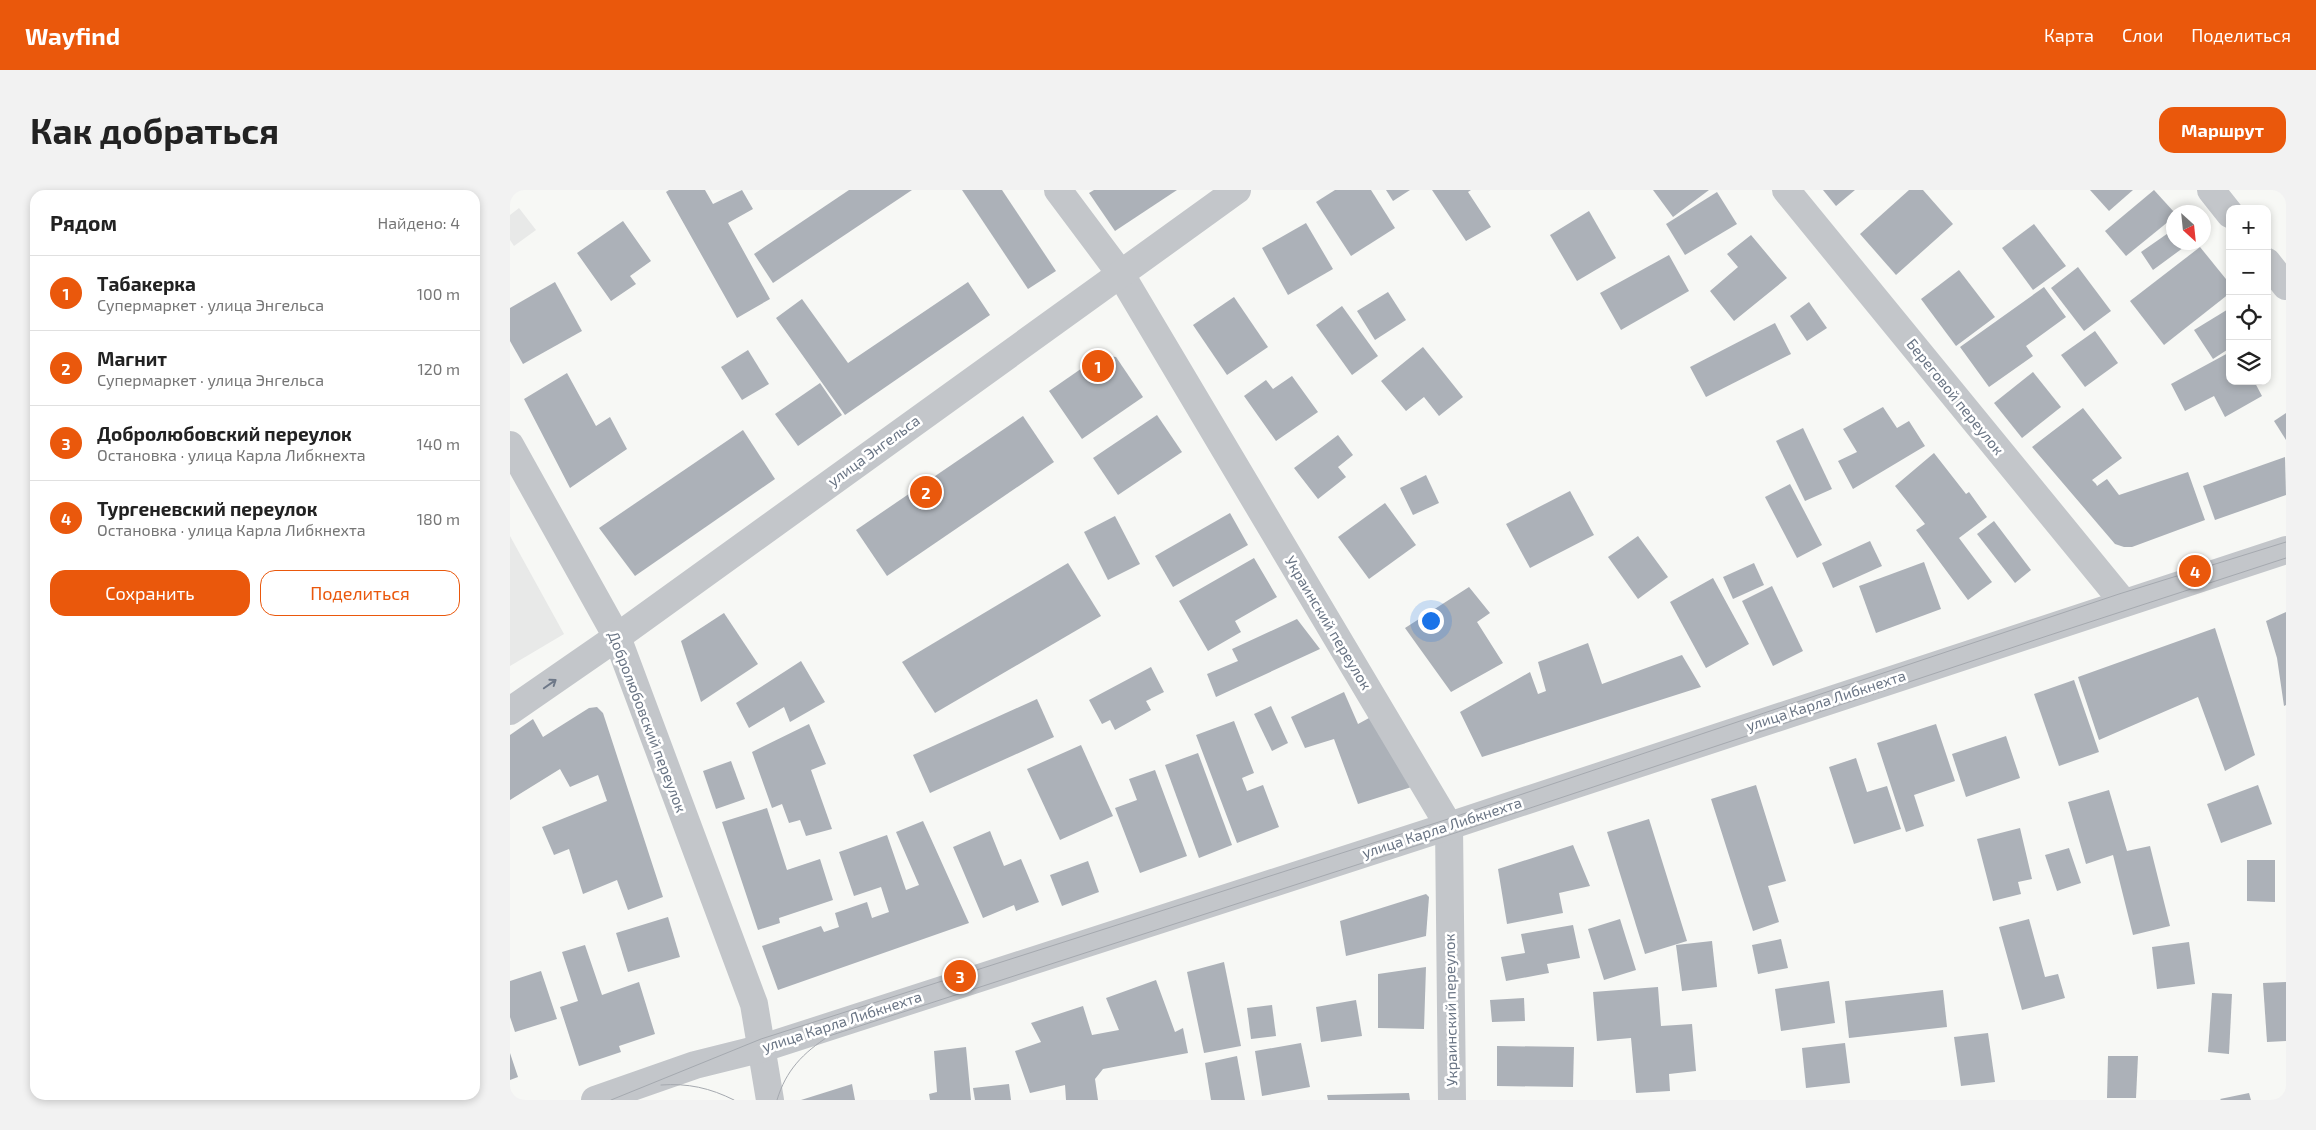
<!DOCTYPE html>
<html lang="ru">
<meta charset="utf-8">
<style>
:root{--surface:#fff;--page:#f2f2f2;--text:#222;--muted:#767676;--line:#e0e0e0;--accent:#ea580c}
body{margin:0;font-family:"Exo 2",sans-serif;background:var(--page);color:var(--text)}
.controls{position:absolute;right:15px;top:15px;display:grid;overflow:hidden;border-radius:10px;box-shadow:0 2px 8px #0003}
.controls button{width:45px;height:45px;display:grid;place-items:center;padding:0;border:0;border-bottom:1px solid var(--line);background:var(--surface);color:var(--text);font:25px sans-serif}
.compass{position:absolute;left:1656px;top:15px;width:45px;height:45px;border-radius:50%;background:var(--surface);box-shadow:0 2px 8px #0003;rotate:153deg}
.you{position:absolute;left:920px;top:430px;width:18px;height:18px;margin:-12px;border:4px solid #fff;border-radius:50%;background:#1a73e8;box-shadow:0 0 0 8px #1a73e833}
.badge{display:grid;place-items:center;width:32px;height:32px;border-radius:50%;background:var(--accent);color:#fff;font-size:16px;font-weight:700}
.pin{position:absolute;translate:-50% -50%;border:2px solid #fff;box-shadow:0 1px 5px #0006}
.list{margin:0;padding:0;list-style:none}
h2{display:flex;justify-content:space-between;align-items:center;height:65px;margin:0;padding:0 20px;font-size:21px}
h2 small{font-size:16px;font-weight:400;color:var(--muted)}
.list li{display:grid;grid-template-columns:32px 1fr auto;gap:15px;align-items:center;box-sizing:border-box;height:75px;padding:0 20px;border-top:1px solid var(--line)}
.list b{display:block;font-size:19px;white-space:nowrap}
.list p{margin:0;font-size:16px;white-space:nowrap;color:var(--muted)}
.list em{font-size:16px;font-style:normal;color:var(--muted)}
.actions{display:flex;gap:10px;padding:15px 20px}
.actions a{flex:1;padding:11px 0;border:1px solid var(--accent);border-radius:15px;text-align:center;font-size:18px;color:var(--accent)}
.actions .main{background:var(--accent);color:#fff}
.icon{flex:none;width:28px;height:28px;fill:none;stroke:currentColor;stroke-width:2;stroke-linecap:round;stroke-linejoin:round}
.map{position:relative;flex:none;width:1776px;height:910px;overflow:hidden;border-radius:15px}
header{display:flex;align-items:center;gap:30px;box-sizing:border-box;height:70px;padding:0 25px;background:var(--accent);color:#fff}
header strong{font-size:24px}
nav{display:flex;gap:28px;margin-inline-start:auto;font-size:18px}
.intro{display:flex;align-items:center;justify-content:space-between;box-sizing:border-box;height:120px;padding:0 30px}
h1{margin:0;font-size:35px}
.button{padding:12px 22px;border-radius:15px;background:var(--accent);color:#fff;font-size:18px;font-weight:700}
main{display:flex;gap:30px;padding:0 30px}
aside{flex:1;background:var(--surface);border-radius:15px;box-shadow:0 2px 8px #0003}
.map>svg:first-child{display:block}
.built{fill:#e8e9e8}
.building{fill:#acb1b8}
.lines{fill:none;stroke-linecap:round;stroke-linejoin:round}
.minor{stroke:#c3c6ca;stroke-width:28}
.tram{stroke:#a5a9af;stroke-width:1}
.oneway{stroke:#6e7888}
.labels{text-anchor:middle;stroke-width:5;stroke-linejoin:round;paint-order:stroke}
.street-label{font-size:15px;fill:#697484;stroke:#fff}
</style>
<header>
<strong>Wayfind</strong>
<nav><a>Карта</a><a>Слои</a><a>Поделиться</a></nav>
</header>
<div class="intro"><h1>Как добраться</h1><a class="button">Маршрут</a></div>
<main>
<aside>
<h2>Рядом<small>Найдено: 4</small></h2>
<ul class="list">
<li><span class="badge">1</span><div><b>Табакерка</b><p>Супермаркет · улица Энгельса</p></div><em>100 m</em></li>
<li><span class="badge">2</span><div><b>Магнит</b><p>Супермаркет · улица Энгельса</p></div><em>120 m</em></li>
<li><span class="badge">3</span><div><b>Добролюбовский переулок</b><p>Остановка · улица Карла Либкнехта</p></div><em>140 m</em></li>
<li><span class="badge">4</span><div><b>Тургеневский переулок</b><p>Остановка · улица Карла Либкнехта</p></div><em>180 m</em></li>
</ul>
<div class="actions"><a class="main">Сохранить</a><a>Поделиться</a></div>
</aside>
<div class="map">
<svg width="1776" height="910" viewBox="0 0 1776 910">
<rect width="100%" height="100%" fill="#f7f8f5"/>
<g class="built">
<path d="M9,18L26,40L4,56L0,50V25Z"/>
<path d="M0,346L54,444L0,476Z"/>
</g>
<g class="building">
<path d="M159,0H195L203,14L232,0L243,19L218,33L260,109L227,128L156,2Z"/>
<path d="M339,0H402L263,93L244,64Z"/>
<path d="M452,0H492L546,81L518,99Z"/>
<path d="M584,0H667L605,41L579,3Z"/>
<path d="M825,0H861L885,38L841,66L806,12Z"/>
<path d="M876,0H900L883,11Z"/>
<path d="M922,0H961L958,2L981,37L956,51Z"/>
<path d="M1143,0H1199L1163,27Z"/>
<path d="M1313,0H1345L1326,16Z"/>
<path d="M1399,0H1413L1443,34L1386,85L1350,44Z"/>
<path d="M1580,0H1623L1599,21Z"/>
<path d="M1644,0L1664,22V27L1616,66L1595,41Z"/>
<path d="M1207,2L1227,34L1175,65L1156,34Z"/>
<path d="M1079,21L1106,68L1067,91L1040,45Z"/>
<path d="M113,31L141,71L120,86L126,94L101,111L67,63Z"/>
<path d="M796,33L823,79L778,105L752,58Z"/>
<path d="M1524,34L1556,76L1523,100L1492,58Z"/>
<path d="M1664,39V52H1681L1643,80L1631,62Z"/>
<path d="M1241,45L1277,88L1224,131L1200,101L1228,77L1217,64Z"/>
<path d="M1690,57L1720,94V103L1654,155L1620,111Z"/>
<path d="M1159,65L1179,101L1111,140L1090,103Z"/>
<path d="M1568,77L1601,121L1574,141L1541,98Z"/>
<path d="M1449,80L1485,127L1446,156L1411,109Z"/>
<path d="M45,92L72,141L13,174L0,151V118Z"/>
<path d="M458,92L480,125L335,225L266,128L292,109L338,173Z"/>
<path d="M1534,97L1556,127L1516,156L1523,166L1479,197L1450,157Z"/>
<path d="M878,102L896,130L865,150L847,121Z"/>
<path d="M724,107L758,157L717,185L683,135Z"/>
<path d="M1299,112L1317,138L1297,151L1280,126Z"/>
<path d="M832,116L868,166L842,185L806,135Z"/>
<path d="M1720,118V158L1703,169L1684,140Z"/>
<path d="M1265,133L1281,164L1196,207L1180,177Z"/>
<path d="M1585,141L1608,173L1575,197L1551,165Z"/>
<path d="M913,157L953,207L929,226L914,207L896,221L871,191Z"/>
<path d="M238,160L259,194L232,210L211,177Z"/>
<path d="M1720,162V191H1744L1752,206L1715,227L1704,206L1675,221L1661,194Z"/>
<path d="M591,165L606,167L633,207L572,249L539,201Z"/>
<path d="M1523,182L1551,217L1512,248L1484,213Z"/>
<path d="M57,183L86,236L100,227L117,259L60,298L14,209Z"/>
<path d="M782,186L808,222L766,251L734,206L756,190L763,199Z"/>
<path d="M310,193L332,225L288,256L265,224Z"/>
<path d="M1373,217L1387,238L1399,231L1415,256L1343,299L1328,271L1347,262L1333,239Z"/>
<path d="M1573,218L1612,268L1582,290L1586,294L1587,296L1597,289L1609,305L1678,282L1695,330L1622,357H1614L1605,354L1522,257Z"/>
<path d="M1776,223V250L1764,231Z"/>
<path d="M647,225L672,262L608,305L583,268Z"/>
<path d="M513,226L544,272L377,386L346,340Z"/>
<path d="M1293,238L1322,299L1295,311L1266,251Z"/>
<path d="M233,240L265,289L125,386L89,338Z"/>
<path d="M828,245L843,265L828,277L836,287L808,309L784,278Z"/>
<path d="M1424,263L1456,304L1459,302L1477,327L1449,348L1482,392L1458,410L1406,340L1415,334L1385,296Z"/>
<path d="M1775,267L1776,305L1705,330L1693,296Z"/>
<path d="M916,285L929,313L903,325L890,298Z"/>
<path d="M1280,294L1312,355L1287,368L1255,307Z"/>
<path d="M1060,301L1084,345L1020,378L996,334Z"/>
<path d="M875,313L906,355L859,389L828,347Z"/>
<path d="M720,323L738,355L663,397L645,366Z"/>
<path d="M605,326L630,374L598,390L574,342Z"/>
<path d="M1484,331L1521,380L1505,393L1467,344Z"/>
<path d="M1128,346L1158,387L1128,409L1098,367Z"/>
<path d="M1360,351L1372,376L1323,398L1312,373Z"/>
<path d="M744,368L767,407L725,431L731,442L698,461L669,411Z"/>
<path d="M1414,372L1431,419L1366,443L1349,396Z"/>
<path d="M558,373L591,426L425,523L392,472Z"/>
<path d="M1244,373L1254,395L1223,409L1213,387Z"/>
<path d="M1203,388L1239,454L1196,478L1160,412Z"/>
<path d="M1262,396L1293,461L1263,476L1232,411Z"/>
<path d="M959,397L980,423L967,432L993,473L941,502L895,438Z"/>
<path d="M1776,422V515L1774,516L1767,468L1756,431Z"/>
<path d="M214,423L248,474L191,512L171,451Z"/>
<path d="M787,429L810,459L706,507L697,484L728,471L722,459Z"/>
<path d="M1705,438L1745,565L1715,581L1688,507L1589,550L1568,487Z"/>
<path d="M1078,453L1092,494L1172,465L1191,497L972,567L950,522L1020,482L1028,504L1036,501L1028,472Z"/>
<path d="M291,471L315,512L280,532L274,517L239,538L226,513Z"/>
<path d="M641,477L654,502L636,511L641,520L605,540L600,530L592,534L579,510Z"/>
<path d="M1564,490L1589,562L1549,576L1524,504Z"/>
<path d="M834,502L848,534L859,528L911,594L848,614L824,549L795,558L781,527Z"/>
<path d="M527,509L544,547L420,603L403,565Z"/>
<path d="M761,516L778,553L762,561L744,524Z"/>
<path d="M87,517L93,523L153,707L118,720L107,690L73,704L59,659L44,665L32,637L97,611L88,585L60,597L50,579L0,610V545L23,529L33,547L79,518Z"/>
<path d="M724,531L744,583L732,588L737,601L753,595L769,637L727,653L686,545Z"/>
<path d="M299,534L316,574L301,580L322,639L296,646L290,630L279,633L272,614L262,618L242,562Z"/>
<path d="M1426,534L1445,591L1404,605L1414,636L1396,642L1367,553Z"/>
<path d="M1496,546L1510,588L1456,607L1442,564Z"/>
<path d="M571,555L603,626L550,650L517,579Z"/>
<path d="M688,563L722,655L689,668L655,575Z"/>
<path d="M1346,568L1357,602L1377,596L1391,639L1344,654L1319,577Z"/>
<path d="M221,571L235,609L206,619L193,581Z"/>
<path d="M645,580L677,666L630,683L605,618L627,610L619,589Z"/>
<path d="M1246,595L1276,691L1258,696L1269,732L1243,741L1201,609Z"/>
<path d="M1748,595L1762,634L1711,653L1697,614Z"/>
<path d="M1599,600L1617,661L1640,656L1660,736L1623,745L1603,665L1576,674L1558,612Z"/>
<path d="M257,618L277,680L310,669L323,710L269,728L270,733L248,740L212,632Z"/>
<path d="M1139,629L1177,751L1135,764L1097,642Z"/>
<path d="M413,631L459,733L268,800L252,756L311,736L314,742L329,737L325,723L357,712L362,728L379,722L371,697L344,706L329,662L377,645L396,700L409,695L386,642Z"/>
<path d="M1510,638L1522,689L1508,692L1511,704L1483,711L1467,649Z"/>
<path d="M480,641L494,676L511,669L529,712L506,721L504,715L473,728L443,657Z"/>
<path d="M1063,655L1080,696L1049,703L1053,723L997,734L988,679Z"/>
<path d="M1559,658L1571,693L1547,701L1535,665Z"/>
<path d="M1737,670H1765V712L1737,711Z"/>
<path d="M578,671L589,702L552,716L540,685Z"/>
<path d="M916,704L919,707L916,746L836,766L830,731Z"/>
<path d="M158,727L170,767L118,782L106,743Z"/>
<path d="M1110,729L1126,780L1094,790L1078,739Z"/>
<path d="M1519,729L1535,787L1548,784L1555,808L1512,820L1489,737Z"/>
<path d="M1063,735L1070,768L1037,774L1039,783L996,791L991,767L1015,763L1011,744Z"/>
<path d="M1271,749L1278,778L1248,784L1242,755Z"/>
<path d="M1202,751L1207,797L1172,801L1166,755Z"/>
<path d="M1679,752L1685,794L1647,799L1642,757Z"/>
<path d="M75,755L92,805L129,792L145,844L109,856L111,862L69,876L50,817L68,811L52,762Z"/>
<path d="M714,772L731,856L694,863L677,782Z"/>
<path d="M916,777L914,839L868,838V784Z"/>
<path d="M31,781L47,829L5,842L0,827V791Z"/>
<path d="M646,790L665,842L673,838L678,863L593,879L585,889L588,910H556L555,895L520,903L505,861L531,852L521,833L573,816L582,845L609,840L596,808Z"/>
<path d="M1319,791L1325,833L1271,841L1265,799Z"/>
<path d="M1776,792V851L1757,852L1753,793Z"/>
<path d="M1148,797L1151,836L1182,834L1186,881L1159,884L1160,901L1126,903L1121,848L1087,851L1083,802Z"/>
<path d="M1433,800L1437,837L1339,848L1335,811Z"/>
<path d="M1702,803L1722,804L1719,864L1698,862Z"/>
<path d="M1014,808L1015,831L982,832L980,810Z"/>
<path d="M846,810L852,846L811,852L806,817Z"/>
<path d="M762,815L766,846L741,849L737,818Z"/>
<path d="M1478,843L1485,892L1451,896L1444,847Z"/>
<path d="M791,853L800,897L752,906L745,861Z"/>
<path d="M1335,853L1340,893L1296,898L1292,858Z"/>
<path d="M987,856L1064,857L1063,897L987,896Z"/>
<path d="M456,857L461,910H420L419,904L427,902L424,861Z"/>
<path d="M0,863L8,887L0,890Z"/>
<path d="M727,866L735,910H701L695,873Z"/>
<path d="M1598,866H1628L1626,908H1597Z"/>
<path d="M342,894L345,910H291Z"/>
<path d="M499,894L501,910H465L463,898Z"/>
<path d="M899,903L900,910H818L817,905Z"/>
<path d="M1739,903L1741,910H1711L1710,909Z"/>
</g>
<g class="lines">
<g class="minor">
<path d="M548,0L610,83L939,636L942,910"/>
<path d="M1276,0L1614,413"/>
<path d="M1701,0L1720,24"/>
<path d="M1757,72L1776,96"/>
<path d="M0,255L107,447L244,814L260,910"/>
<path d="M0,521L107,447L727,0"/>
<path d="M85,910L185,875L253,858L939,636L1776,360"/>
</g>
<g class="tram">
<path d="M151,895C178,893 200,898 224,910"/>
<path d="M101,910L251,849L935,630L1609,404L1776,352"/>
<path d="M267,910C276,880 293,863 319,846L939,645L1540,445L1776,368"/>
</g>
</g>
<defs><path id="oneway-shaft" d="M-6 0H5M1.5-3L5.5 0L1.5 3" fill="none" stroke-width="1.6" stroke-linecap="round" stroke-linejoin="round" transform="scale(1.25)"/></defs>
<use class="oneway" href="#oneway-shaft" transform="translate(40 494) rotate(-35)"/>
<g class="labels">
<g class="street-label">
<text transform="translate(1445 207) rotate(51)" y="5">Береговой переулок</text>
<text transform="translate(364 261) rotate(-36)" y="5">улица Энгельса</text>
<text transform="translate(818 433) rotate(59)" y="5">Украинский переулок</text>
<text transform="translate(1316 511) rotate(-18)" y="5">улица Карла Либкнехта</text>
<text transform="translate(137 532) rotate(69)" y="5">Добролюбовский переулок</text>
<text transform="translate(932 638) rotate(-18)" y="5">улица Карла Либкнехта</text>
<text transform="translate(941 820) rotate(-91)" y="5">Украинский переулок</text>
<text transform="translate(332 832) rotate(-18)" y="5">улица Карла Либкнехта</text>
</g>
</g>
</svg>
<div class="controls">
<button>+</button>
<button>−</button>
<button><svg class="icon" aria-label="locate" viewBox="0 0 24 24"><circle cx="12" cy="12" r="6"/><path d="M12 2v4M12 18v4M2 12h4M18 12h4"/></svg></button>
<button><svg class="icon" aria-label="layers" viewBox="0 0 24 24"><path d="M12 4l9 5-9 5-9-5zM3 14l9 5 9-5"/></svg></button>
</div>
<svg class="compass" viewBox="-18 -18 36 36"><path d="M0-13l5 13h-10z" fill="#e53935"/><path d="M0 13l5-13h-10z" fill="#767676"/></svg>
<div class="you"></div>
<div class="pin badge" style="left:588px;top:176px">1</div>
<div class="pin badge" style="left:416px;top:302px">2</div>
<div class="pin badge" style="left:450px;top:786px">3</div>
<div class="pin badge" style="left:1685px;top:381px">4</div>
</div>
</main>
